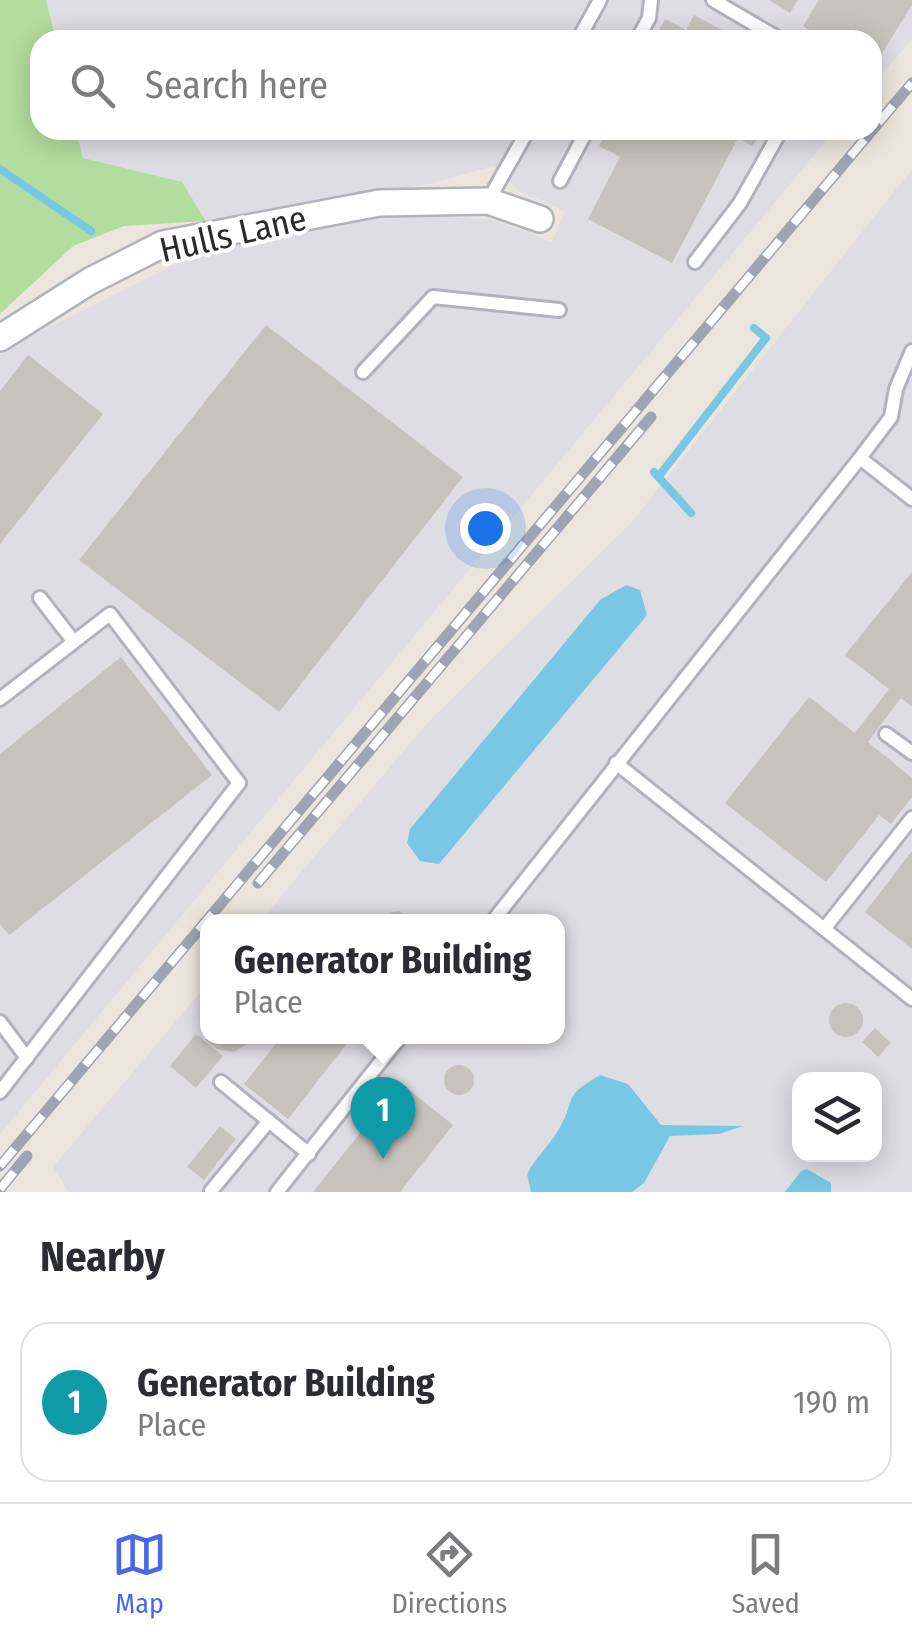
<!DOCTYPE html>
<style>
:root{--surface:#fff;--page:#f7f7f7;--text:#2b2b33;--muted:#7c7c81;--line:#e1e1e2;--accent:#4a67eb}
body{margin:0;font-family:"Fira Sans Condensed",sans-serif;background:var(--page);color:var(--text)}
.controls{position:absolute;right:30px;bottom:30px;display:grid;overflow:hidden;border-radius:20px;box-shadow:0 5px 25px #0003}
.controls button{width:90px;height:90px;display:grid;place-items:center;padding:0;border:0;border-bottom:2px solid var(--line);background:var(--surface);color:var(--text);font:50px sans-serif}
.you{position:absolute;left:485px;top:528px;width:35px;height:35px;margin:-25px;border:8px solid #fff;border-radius:50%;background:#1a73e8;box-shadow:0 0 0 15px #1a73e833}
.badge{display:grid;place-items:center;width:65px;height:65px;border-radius:50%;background:var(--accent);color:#fff;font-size:32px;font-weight:700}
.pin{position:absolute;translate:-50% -82px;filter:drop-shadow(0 2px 5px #0008)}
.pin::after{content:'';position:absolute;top:52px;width:35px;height:30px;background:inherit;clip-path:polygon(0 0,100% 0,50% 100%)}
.popup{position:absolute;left:200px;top:914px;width:365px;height:130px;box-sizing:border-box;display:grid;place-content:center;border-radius:20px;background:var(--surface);filter:drop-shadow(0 2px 8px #0005);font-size:32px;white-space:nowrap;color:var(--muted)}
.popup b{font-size:38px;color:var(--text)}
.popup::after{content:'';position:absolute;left:50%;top:100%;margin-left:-20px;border:20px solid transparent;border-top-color:var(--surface)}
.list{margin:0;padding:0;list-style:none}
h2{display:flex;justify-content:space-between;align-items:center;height:130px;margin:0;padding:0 40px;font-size:42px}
h2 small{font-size:32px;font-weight:400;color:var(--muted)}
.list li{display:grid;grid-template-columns:65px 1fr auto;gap:30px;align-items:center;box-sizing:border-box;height:160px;margin:0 20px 20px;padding:0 20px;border:2px solid var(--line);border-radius:30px}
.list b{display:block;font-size:38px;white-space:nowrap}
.list p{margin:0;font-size:32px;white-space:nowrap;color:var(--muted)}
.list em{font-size:32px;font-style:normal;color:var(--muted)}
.icon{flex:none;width:55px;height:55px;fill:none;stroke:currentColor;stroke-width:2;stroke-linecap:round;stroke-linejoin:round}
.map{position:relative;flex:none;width:912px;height:1192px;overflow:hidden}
.search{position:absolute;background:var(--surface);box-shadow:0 5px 25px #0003;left:30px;right:30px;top:30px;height:110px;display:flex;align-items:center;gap:25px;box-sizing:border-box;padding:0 35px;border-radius:30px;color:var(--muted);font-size:38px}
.sheet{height:310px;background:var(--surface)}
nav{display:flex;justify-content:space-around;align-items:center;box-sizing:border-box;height:140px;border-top:2px solid var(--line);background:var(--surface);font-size:28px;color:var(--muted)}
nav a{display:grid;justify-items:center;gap:5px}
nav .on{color:var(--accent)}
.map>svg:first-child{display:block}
.industrial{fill:#dfdde4;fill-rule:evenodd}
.green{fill:#b3dd9e}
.water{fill:#78c7e5}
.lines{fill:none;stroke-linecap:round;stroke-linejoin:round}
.stream{stroke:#78c7e5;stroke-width:8}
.building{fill:#c6c2bd}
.lane-casing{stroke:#b0b3bc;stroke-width:18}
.street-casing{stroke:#b0b3bc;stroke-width:30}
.lane{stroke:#fff;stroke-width:12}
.street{stroke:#fff;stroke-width:25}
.rail-casing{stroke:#a0a3b3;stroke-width:11}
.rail{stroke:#fff;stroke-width:8;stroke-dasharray:22;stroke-linecap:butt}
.labels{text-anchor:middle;stroke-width:8;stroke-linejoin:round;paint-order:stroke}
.street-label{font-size:35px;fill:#2a2a2a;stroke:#fff}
</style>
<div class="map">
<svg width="912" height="1192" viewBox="0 0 912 1192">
<rect width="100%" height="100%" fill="#ebe5dd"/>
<g class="industrial">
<path d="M46,0H912V39L872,86V40H55Z"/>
<path d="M76,130H835L0,1134V357L24,340L227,238L401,214L492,220L552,242L565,211L517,190L494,166L428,184L206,221L182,182L83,158Z"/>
<path d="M912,169V1192H69L53,1167L208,983V1036H558V922L260,921L428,722L631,523ZM800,1080H874V1154H800Z"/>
</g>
<path class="green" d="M0,0H46L56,40H40V130H76L83,158L182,182L206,221L124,226L73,246L0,314Z"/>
<g class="water">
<path d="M626,585L640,590L647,615L439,864L420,861L407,843L410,829L600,600Z"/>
<path d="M600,1075L628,1084L661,1125L743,1126L719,1134L670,1136L644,1183L632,1192H531L527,1174C536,1157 550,1145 559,1129C578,1098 559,1099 600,1075Z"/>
<path d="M807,1169L831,1183V1192H785L801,1171Z"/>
</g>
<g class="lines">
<g class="stream">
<path d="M0,169L91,231"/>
<path d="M654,472L691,513"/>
<path d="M659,476L766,338L754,328"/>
</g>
</g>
<g class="building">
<path d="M769,0H798L790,13Z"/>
<path d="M819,0H912V5L872,69V40H825L803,26Z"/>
<path d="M694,15L741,40H654L665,19L686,30Z"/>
<path d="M607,130H761L753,146L738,138L672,263L588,219L620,157L599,146Z"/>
<path d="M266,325L463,477L279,712L79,560Z"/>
<path d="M28,355L103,414L0,544V391Z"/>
<path d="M912,572V707L901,698L868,742L912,778V797L891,824L879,815L826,882L725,803L809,697L855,733L889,689L845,655Z"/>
<path d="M121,657L212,775L9,935L0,924V754Z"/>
<path d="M912,851V949L865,912Z"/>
<path d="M399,911L419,922H377L391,912Z"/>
<circle cx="846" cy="1020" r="17"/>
<path d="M206,1011L208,1036H253L249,1043L234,1052L217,1049L206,1040Z"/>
<path d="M875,1028L891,1043L878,1057L862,1042Z"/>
<path d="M196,1034L223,1056L196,1088L170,1066Z"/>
<path d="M282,1036H353L288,1119L244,1084Z"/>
<circle cx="459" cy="1080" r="15"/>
<path d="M400,1083L453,1125L400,1192H313Z"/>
<path d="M220,1126L236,1139L204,1180L187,1167Z"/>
</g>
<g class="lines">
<g class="lane-casing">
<g id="lane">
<path d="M713,0L781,40"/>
<path d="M578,40L600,0"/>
<path d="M637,40L649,18L651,0"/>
<path d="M560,181L587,130"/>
<path d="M488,201L528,130"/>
<path d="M695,262L740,203L781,130"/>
<path d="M363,372L433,297L559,310"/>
<path d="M860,458L891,417L896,389L912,351"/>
<path d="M40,598L74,642"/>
<path d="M0,699L110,614L239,783L0,1092"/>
<path d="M886,734L912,753"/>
<path d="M616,763L912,999"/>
<path d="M492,922L860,458L912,499"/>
<path d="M824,929L912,818"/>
<path d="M0,1022L27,1058"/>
<path d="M221,1082L309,1154"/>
<path d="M211,1191L269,1121"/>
<path d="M277,1192L401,1036"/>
</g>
</g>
<g class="street-casing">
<path id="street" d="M0,338L90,281L163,244L379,203L488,201L540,219"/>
</g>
<use href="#lane" class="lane"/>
<use href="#street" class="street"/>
<g class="rail-casing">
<g id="rail">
<path d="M258,883L651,417"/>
<path d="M0,1166L912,83"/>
<path d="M0,1189L27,1156"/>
</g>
</g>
<use href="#rail" class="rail"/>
</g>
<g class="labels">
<g class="street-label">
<text transform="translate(233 234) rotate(-13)" y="12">Hulls Lane</text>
</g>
</g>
</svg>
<div class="controls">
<button><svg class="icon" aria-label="layers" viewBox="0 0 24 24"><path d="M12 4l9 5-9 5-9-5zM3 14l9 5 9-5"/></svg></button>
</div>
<div class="you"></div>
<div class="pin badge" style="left:383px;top:1159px;background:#0f9aa8">1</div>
<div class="popup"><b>Generator Building</b>Place</div>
<div class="search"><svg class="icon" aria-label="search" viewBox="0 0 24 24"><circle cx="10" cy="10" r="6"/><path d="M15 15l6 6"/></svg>Search here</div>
</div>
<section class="sheet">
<h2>Nearby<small></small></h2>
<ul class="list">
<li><span class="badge" style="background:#0f9aa8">1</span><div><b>Generator Building</b><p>Place</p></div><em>190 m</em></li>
</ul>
</section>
<nav>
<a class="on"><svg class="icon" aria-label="map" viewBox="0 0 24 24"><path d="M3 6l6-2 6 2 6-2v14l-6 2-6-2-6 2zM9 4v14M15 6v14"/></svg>Map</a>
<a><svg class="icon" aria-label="directions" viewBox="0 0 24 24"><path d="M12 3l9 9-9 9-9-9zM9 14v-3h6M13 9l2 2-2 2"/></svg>Directions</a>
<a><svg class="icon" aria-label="saved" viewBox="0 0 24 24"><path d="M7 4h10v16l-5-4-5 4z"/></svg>Saved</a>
</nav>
